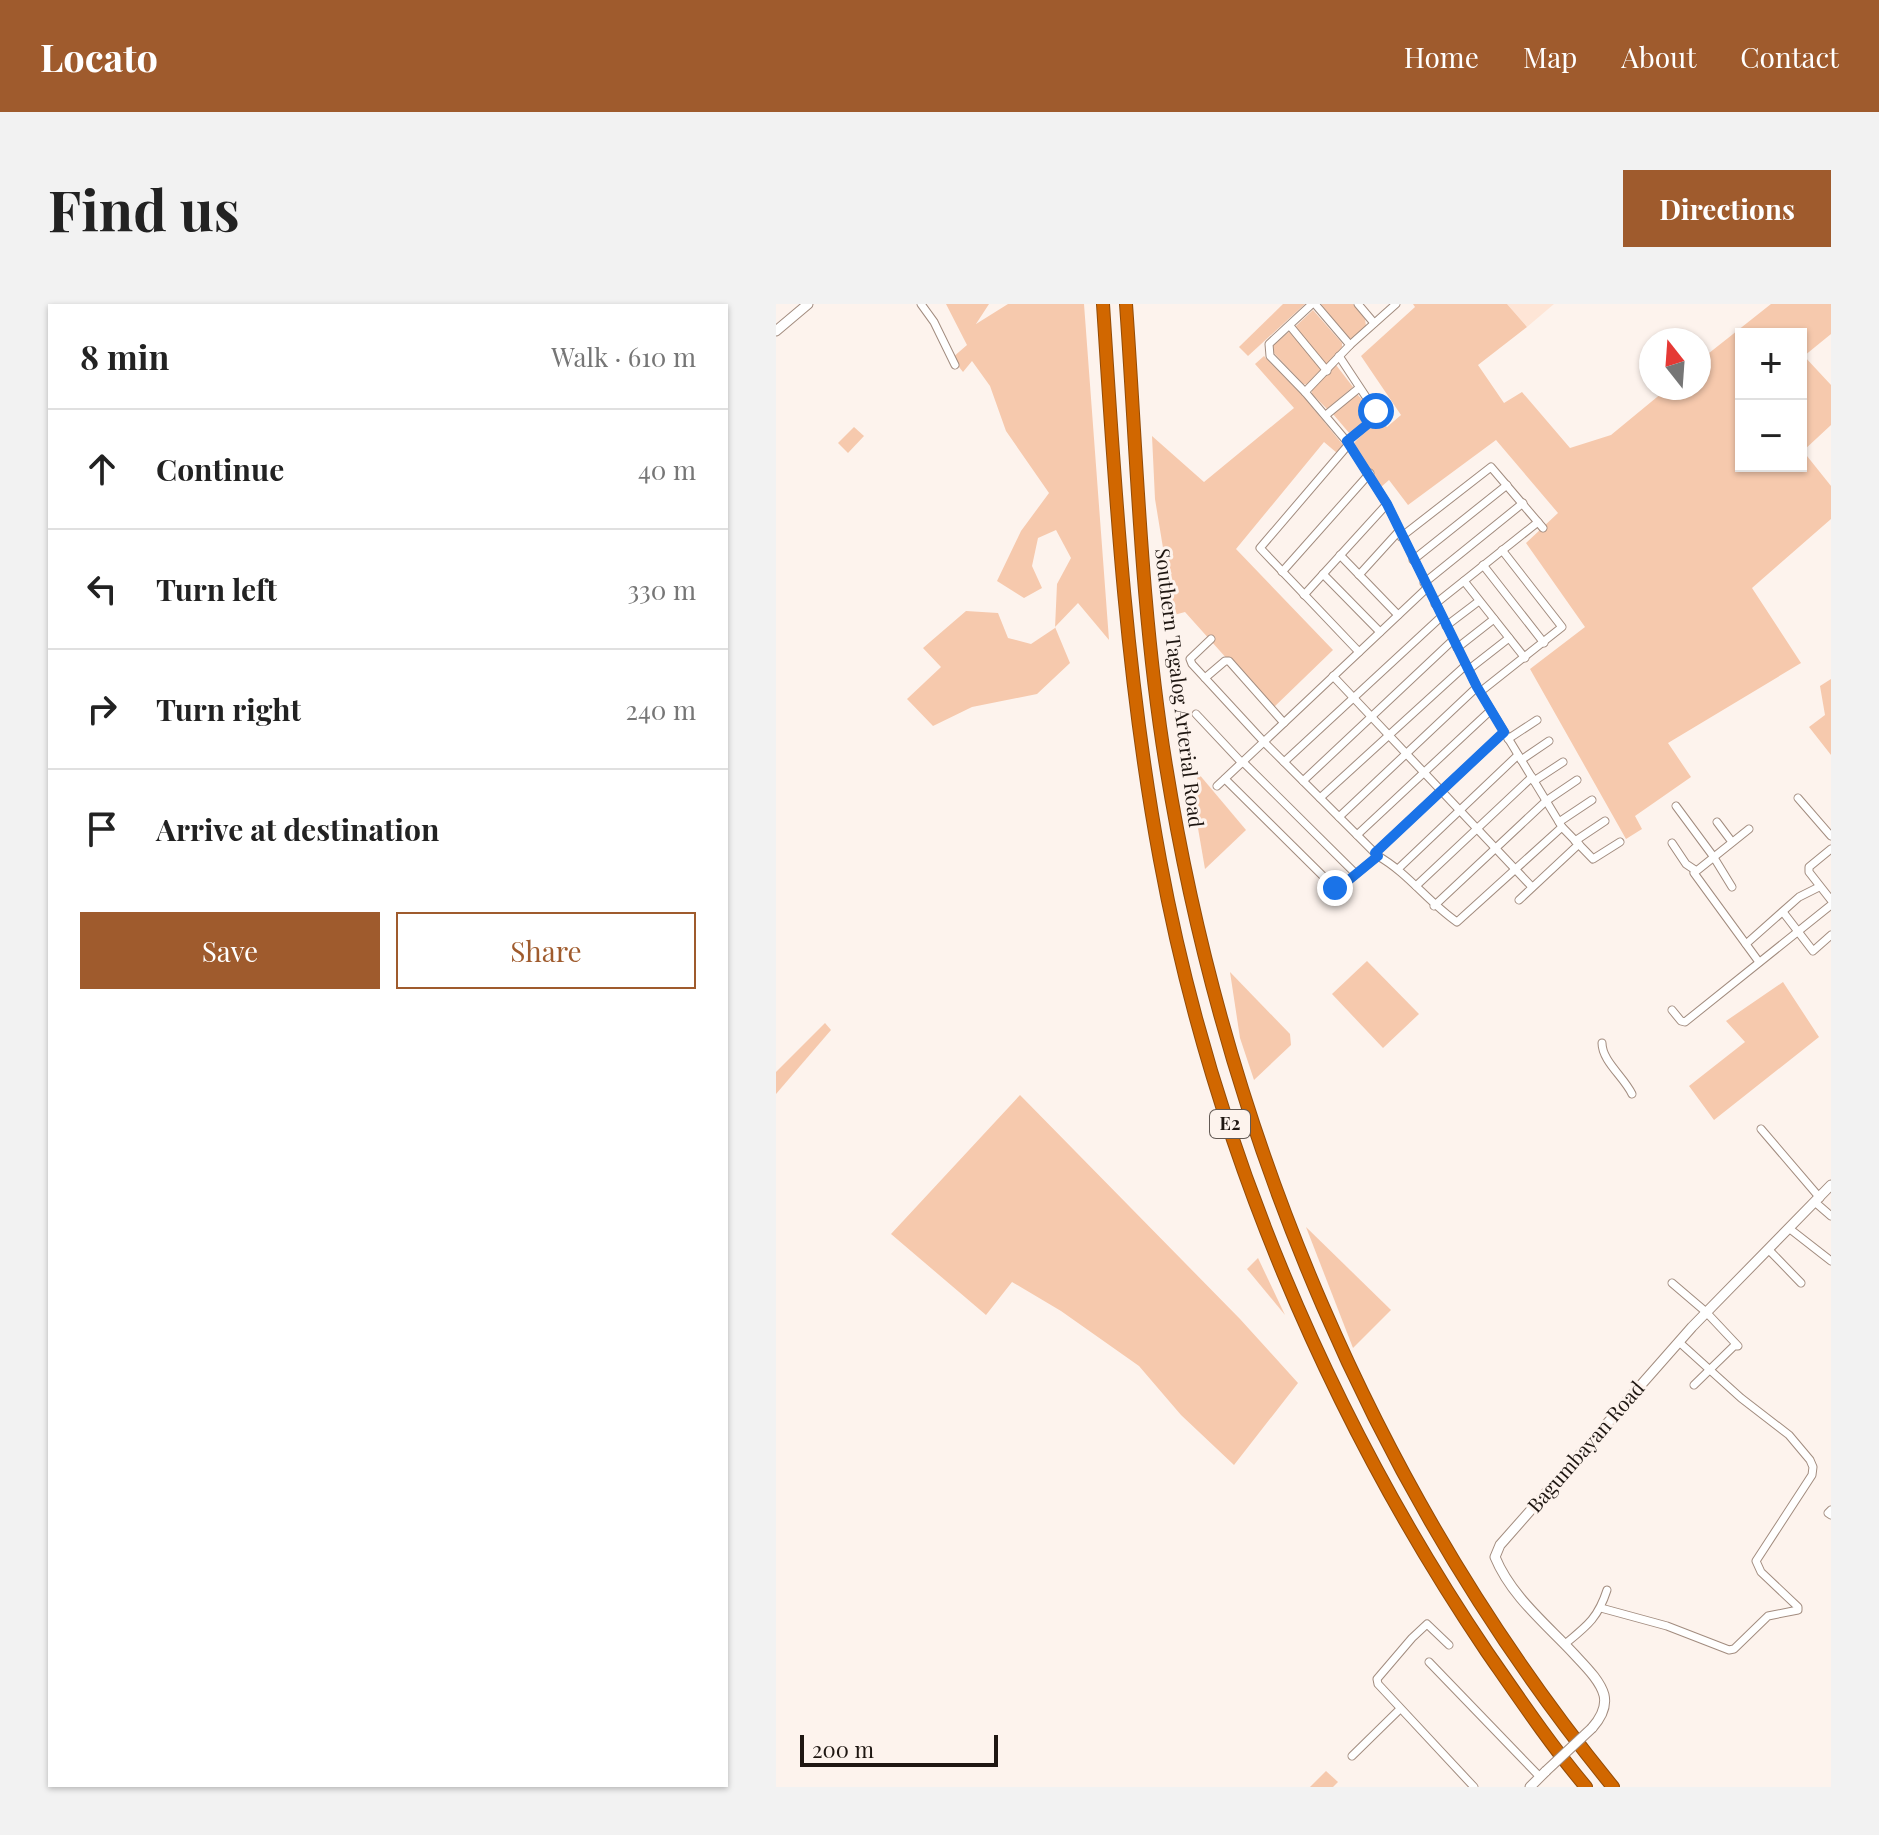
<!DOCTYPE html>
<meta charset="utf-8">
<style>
:root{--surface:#fff;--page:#f2f2f2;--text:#222;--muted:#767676;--line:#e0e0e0;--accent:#9f5b2d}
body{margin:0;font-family:"Playfair Display",serif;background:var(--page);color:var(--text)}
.controls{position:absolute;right:24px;top:24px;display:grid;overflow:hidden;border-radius:0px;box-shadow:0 2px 6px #0004}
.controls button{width:72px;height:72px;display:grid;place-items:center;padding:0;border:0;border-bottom:2px solid var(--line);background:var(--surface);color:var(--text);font:40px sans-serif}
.compass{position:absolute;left:863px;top:24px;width:72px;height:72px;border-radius:50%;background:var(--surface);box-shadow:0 2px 6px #0004;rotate:343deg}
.scale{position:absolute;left:24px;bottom:20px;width:198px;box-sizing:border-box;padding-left:8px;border:4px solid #1f1712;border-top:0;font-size:22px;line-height:28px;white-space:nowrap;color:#1f1712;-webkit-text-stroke:6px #fdf3ed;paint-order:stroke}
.stop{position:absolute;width:24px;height:24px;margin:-18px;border:6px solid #1a73e8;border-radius:50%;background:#fff}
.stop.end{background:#1a73e8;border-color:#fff;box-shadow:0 2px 8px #0008}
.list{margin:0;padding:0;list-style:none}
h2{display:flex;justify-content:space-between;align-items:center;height:104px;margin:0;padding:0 32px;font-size:34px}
h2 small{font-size:26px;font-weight:400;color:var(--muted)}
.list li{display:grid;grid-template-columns:52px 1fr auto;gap:24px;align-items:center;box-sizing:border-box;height:120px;padding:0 32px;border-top:2px solid var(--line)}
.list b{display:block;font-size:30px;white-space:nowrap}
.list em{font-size:26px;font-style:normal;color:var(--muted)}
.actions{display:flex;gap:16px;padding:24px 32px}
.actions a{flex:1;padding:18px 0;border:2px solid var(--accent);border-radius:0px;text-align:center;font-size:28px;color:var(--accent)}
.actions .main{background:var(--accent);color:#fff}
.icon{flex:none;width:44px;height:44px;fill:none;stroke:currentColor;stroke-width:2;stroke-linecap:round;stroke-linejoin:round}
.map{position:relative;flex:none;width:1055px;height:1483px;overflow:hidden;border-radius:0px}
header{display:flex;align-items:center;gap:48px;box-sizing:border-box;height:112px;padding:0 40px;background:var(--accent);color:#fff}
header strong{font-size:38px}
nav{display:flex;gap:44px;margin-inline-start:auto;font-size:28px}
.intro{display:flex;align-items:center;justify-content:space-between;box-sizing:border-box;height:192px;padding:0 48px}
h1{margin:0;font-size:56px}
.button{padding:20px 36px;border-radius:0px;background:var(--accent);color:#fff;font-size:28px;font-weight:700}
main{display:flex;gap:48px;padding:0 48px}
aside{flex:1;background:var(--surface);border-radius:0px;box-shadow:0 2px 6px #0004}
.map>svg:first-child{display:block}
.built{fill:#fee5d6}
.green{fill:#f6c9ad;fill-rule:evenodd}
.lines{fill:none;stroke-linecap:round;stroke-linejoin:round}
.minor-casing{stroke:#a28c7f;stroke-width:9}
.tertiary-casing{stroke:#a28c7f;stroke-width:11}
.motorway-casing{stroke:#934b06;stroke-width:14}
.minor{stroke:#fff;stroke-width:7}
.tertiary{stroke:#fff;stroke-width:9}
.motorway{stroke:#d16700;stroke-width:12}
.tertiary-bridge-casing{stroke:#a28c7f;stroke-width:11;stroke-linecap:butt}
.tertiary-bridge{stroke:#fff;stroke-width:9}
.route{stroke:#1a73e8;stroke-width:10}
.labels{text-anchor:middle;stroke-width:6;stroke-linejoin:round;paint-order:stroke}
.shield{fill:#fdf3ed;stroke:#625954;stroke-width:2}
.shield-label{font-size:18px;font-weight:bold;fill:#1f1712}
.street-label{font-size:20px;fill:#1f1712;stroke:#fdf3ed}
</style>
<header>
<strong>Locato</strong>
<nav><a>Home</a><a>Map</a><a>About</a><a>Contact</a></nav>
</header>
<div class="intro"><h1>Find us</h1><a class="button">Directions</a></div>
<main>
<aside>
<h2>8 min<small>Walk · 610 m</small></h2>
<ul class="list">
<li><svg class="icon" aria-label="ahead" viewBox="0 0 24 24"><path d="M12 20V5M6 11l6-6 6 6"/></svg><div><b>Continue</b></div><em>40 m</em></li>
<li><svg class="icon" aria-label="left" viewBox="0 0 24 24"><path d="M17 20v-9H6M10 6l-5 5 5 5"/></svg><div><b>Turn left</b></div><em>330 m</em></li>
<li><svg class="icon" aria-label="right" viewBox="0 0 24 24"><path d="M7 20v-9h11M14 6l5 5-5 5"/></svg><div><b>Turn right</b></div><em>240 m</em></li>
<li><svg class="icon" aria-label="arrive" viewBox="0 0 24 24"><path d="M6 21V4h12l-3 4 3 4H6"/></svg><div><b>Arrive at destination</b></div></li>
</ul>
<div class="actions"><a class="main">Save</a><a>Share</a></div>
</aside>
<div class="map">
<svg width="1055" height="1483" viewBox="0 0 1055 1483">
<rect width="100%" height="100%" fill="#fdf3ed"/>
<path class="built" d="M731,0H778L751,23Z"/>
<g class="green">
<path d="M170,0H213L200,20L232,0H308L333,336L302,299L279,323L294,359L261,390L196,403L157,422L131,395L165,363L147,344L190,307L222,309L232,334L255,340L279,324L281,280L295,254L280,226L262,234L256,262L266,284L248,294L221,277L245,227L273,189L230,127L214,82L196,57L187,68L176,54L191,41Z"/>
<path d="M507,0H529L472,52L463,43Z"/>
<path d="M545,0H577L589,15L590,22L576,35L572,34Z"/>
<path d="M637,0H731L751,23L702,61L728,99L746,88L794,144L835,131L892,84H923V57L995,0H1055V30L1028,52L1055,81V121L1027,147L1055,182V215L976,284L1025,359L892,439L915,473L859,512L866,525L850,535L754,365L809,323L750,239L782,209L720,136L632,201L613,176L605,183L578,139L602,114L611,123L625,111L585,52L639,3ZM965,30H1025V162H965Z"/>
<path d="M537,6L566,39V43L552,60L550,61L520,25V22Z"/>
<path d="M514,27L545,64V67L532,81L527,80L496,47V42Z"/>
<path d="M488,52L528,93L567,141L561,149L548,138L460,245L557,346L496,405L409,308L398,311L379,195L376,132L428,178L518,104L479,60Z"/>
<path d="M560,61L577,83L551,105L536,90V86Z"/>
<path d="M581,90L593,103L595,111L574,130L557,110Z"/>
<path d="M78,123L88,132L72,149L62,139Z"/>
<path d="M1055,375V451L1033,423L1049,411L1044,382Z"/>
<path d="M422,469L470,526L429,565L418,501Z"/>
<path d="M591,657L643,710L607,744L556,690Z"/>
<path d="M454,668L514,730L515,741L478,776L464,734Z"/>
<path d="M1007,678L1043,733L938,816L913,782L969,738L950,717Z"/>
<path d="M49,719L55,726L0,790V768Z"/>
<path d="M244,791L464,1015L522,1079L458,1161L405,1111L363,1062L285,1007L236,978L210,1011L115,930Z"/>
<path d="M530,923L615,1006L577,1044Z"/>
<path d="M482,954L509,1011L471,965Z"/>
<path d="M550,1467L562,1478L557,1483H534Z"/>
</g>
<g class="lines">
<g class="minor-casing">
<g id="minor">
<path d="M145,0L158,18L179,61"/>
<path d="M536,0L493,40L494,52L529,88L574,41L620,0"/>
<path d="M539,0L574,41"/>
<path d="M582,0L598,19"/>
<path d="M514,22L551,67"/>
<path d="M563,52L600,108L599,114L571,137"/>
<path d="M529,88L573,140"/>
<path d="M550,111L583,84"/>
<path d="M625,233L715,163L767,224"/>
<path d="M564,251L622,311"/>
<path d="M637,256L731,181"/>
<path d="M707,261L768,339"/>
<path d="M506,268L594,169"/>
<path d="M547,270L604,328"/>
<path d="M583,271L623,227"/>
<path d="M688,277L749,354"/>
<path d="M648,279L747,199"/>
<path d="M528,291L611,200"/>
<path d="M659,300L762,218"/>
<path d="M670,322L703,297"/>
<path d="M435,335L414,355L416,360L488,438L602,552C632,569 652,598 681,618L786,523"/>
<path d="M681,344L718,315"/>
<path d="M583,348L484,244L573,140L611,200L701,383L786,523L817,555L844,538"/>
<path d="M692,366L733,334"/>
<path d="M557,372L756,583"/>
<path d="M429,374L449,357H453L508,419"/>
<path d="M704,388L786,323L726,246"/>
<path d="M420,410L466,459"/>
<path d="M732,435L761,416"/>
<path d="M745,456L773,437"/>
<path d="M467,458L580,570"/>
<path d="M508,458L665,313"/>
<path d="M449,475L559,584H563L602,552"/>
<path d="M527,477L677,336"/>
<path d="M758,477L787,458"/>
<path d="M441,482L651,284"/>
<path d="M544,494L690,361"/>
<path d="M1022,494L1055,532"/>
<path d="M900,502L937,552L956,583"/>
<path d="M563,513L701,383"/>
<path d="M783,518L816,496"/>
<path d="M941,518L956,538"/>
<path d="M973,525L918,569L983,658"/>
<path d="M581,531L715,406"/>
<path d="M799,537L829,517"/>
<path d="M896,539L910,560L919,566"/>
<path d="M1055,545L1033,563V568L1055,596"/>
<path d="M599,549L728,428"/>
<path d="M623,564L742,451"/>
<path d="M640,582L756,473"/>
<path d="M743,596L803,540"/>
<path d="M658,602L770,497L801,476"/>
<path d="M1007,608L1037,647L1055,631"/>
<path d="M970,640L1023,593L1043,583"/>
<path d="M896,706L905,717L909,718L1055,601"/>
<path d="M826,739C826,757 848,773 856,790"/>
<path d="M985,825L1044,894"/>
<path d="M1040,899L1055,912"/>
<path d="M1014,925L1055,957"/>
<path d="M993,946L1025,979"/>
<path d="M896,979L930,1008L962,1042H958L918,1081"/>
<path d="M1055,1206L1052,1209L1055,1211"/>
<path d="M825,1304L891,1322L953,1346L958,1345L992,1312L1022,1306V1303L985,1268L980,1257L1036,1171L1037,1163L1034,1156L1013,1131L965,1094L903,1038"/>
<path d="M789,1340C811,1322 822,1314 831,1286"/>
<path d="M673,1341L651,1320L636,1334L601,1375L602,1380L698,1483"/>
<path d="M653,1358L764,1473"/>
<path d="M576,1452L624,1405"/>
</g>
</g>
<g class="tertiary-casing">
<g id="tertiary">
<path d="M0,27L32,0"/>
<path d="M816,1424C824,1415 831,1404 828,1391C824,1376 808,1361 798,1350C770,1320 735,1292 719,1253L724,1241L916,1023L1055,881"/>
<path d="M754,1483L770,1467"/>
</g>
</g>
<g class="motorway-casing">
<g id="motorway">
<path d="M327,0C339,186 350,373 384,556C436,837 551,1111 711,1348C743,1394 774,1440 810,1483"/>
<path d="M350,0C361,154 365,310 390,462C450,833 599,1191 837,1483"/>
</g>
</g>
<use href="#minor" class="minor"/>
<use href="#tertiary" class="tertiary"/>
<use href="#motorway" class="motorway"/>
<g class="tertiary-bridge-casing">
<path id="tertiary-bridge" d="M770,1467L816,1424"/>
</g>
<use href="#tertiary-bridge" class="tertiary-bridge"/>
</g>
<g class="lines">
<path class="route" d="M559,584H563L602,552L599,549L728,428L701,383L611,200L571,137L599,114L600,107"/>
</g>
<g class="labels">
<rect class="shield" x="434" y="806" width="40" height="28" rx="6"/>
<g class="shield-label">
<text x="454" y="826">E2</text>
</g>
<g class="street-label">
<text transform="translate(403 384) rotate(83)" y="7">Southern Tagalog Arterial Road</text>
<text transform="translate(810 1143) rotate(-49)" y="7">Bagumbayan Road</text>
</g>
</g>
</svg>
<div class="controls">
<button>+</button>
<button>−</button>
</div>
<svg class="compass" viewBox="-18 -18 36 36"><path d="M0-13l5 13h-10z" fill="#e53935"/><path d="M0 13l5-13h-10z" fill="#767676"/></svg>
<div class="scale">200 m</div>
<div class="stop" style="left:600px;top:107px"></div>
<div class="stop end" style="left:559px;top:584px"></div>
</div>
</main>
